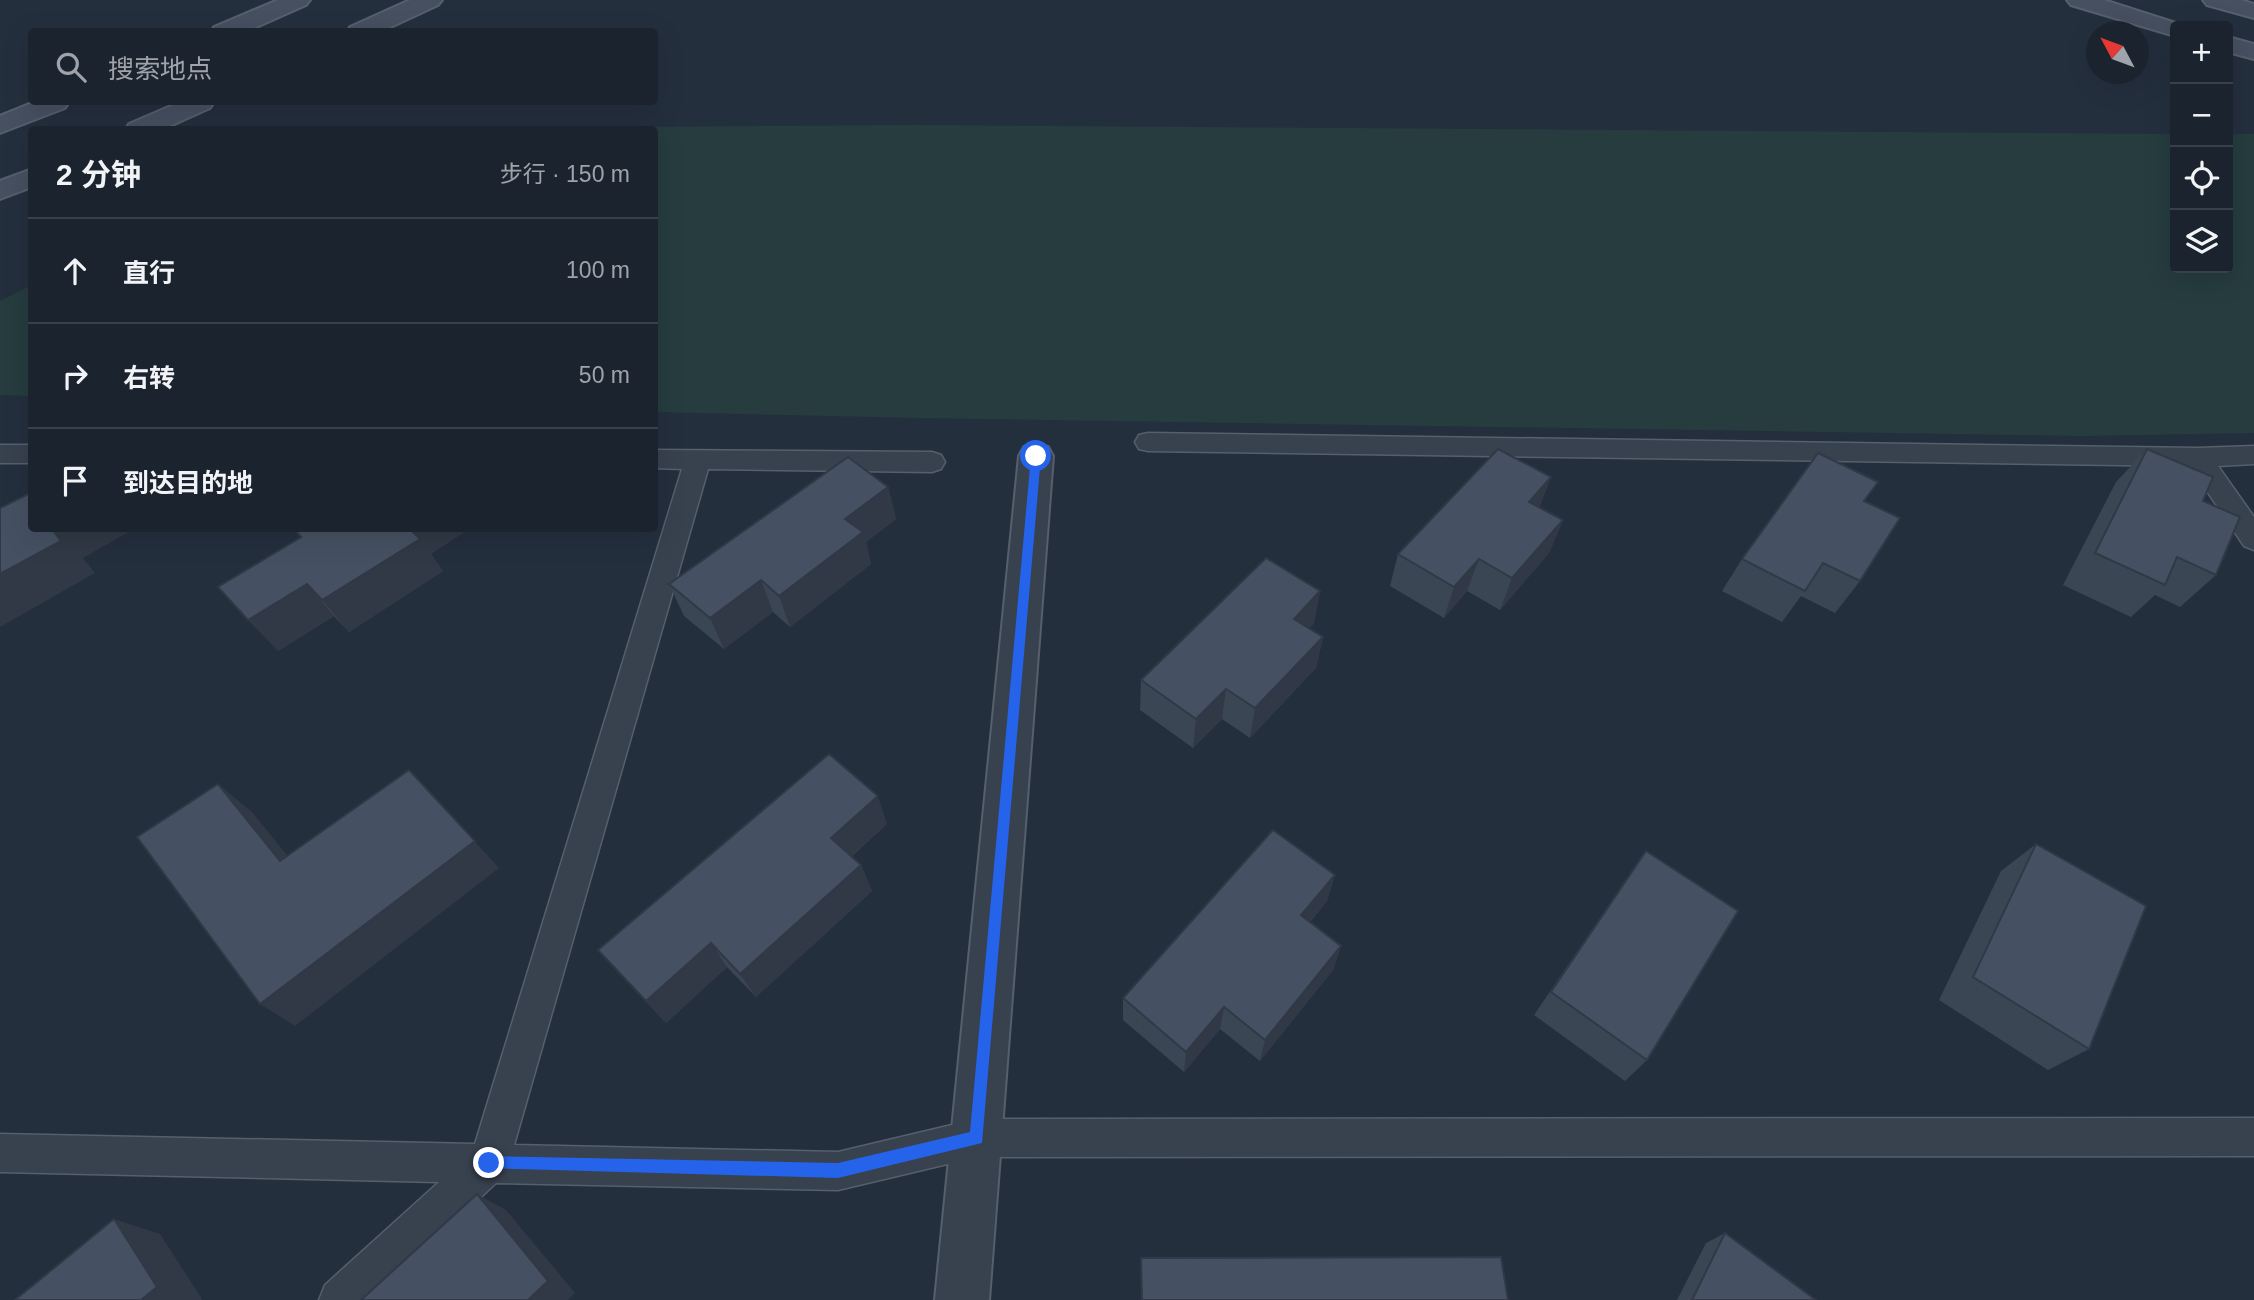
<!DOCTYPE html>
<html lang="zh">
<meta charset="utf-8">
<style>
:root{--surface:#1b232e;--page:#242b36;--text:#f1f3f6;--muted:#a0a4aa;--line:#39404a}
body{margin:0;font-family:Helvetica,"Noto Sans SC",sans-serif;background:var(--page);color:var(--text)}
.controls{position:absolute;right:21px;top:21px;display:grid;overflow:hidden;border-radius:7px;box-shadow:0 7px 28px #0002}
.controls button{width:63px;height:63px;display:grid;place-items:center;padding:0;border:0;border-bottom:2px solid var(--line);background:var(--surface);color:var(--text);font:35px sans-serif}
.compass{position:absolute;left:2086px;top:21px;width:63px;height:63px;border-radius:50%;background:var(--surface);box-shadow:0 7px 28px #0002;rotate:311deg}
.stop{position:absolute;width:21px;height:21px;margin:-16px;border:5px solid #2563eb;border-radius:50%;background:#fff}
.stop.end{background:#2563eb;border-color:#fff;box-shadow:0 2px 7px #0008}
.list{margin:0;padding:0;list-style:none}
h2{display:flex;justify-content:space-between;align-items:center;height:91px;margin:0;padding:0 28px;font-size:30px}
h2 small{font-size:23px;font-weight:400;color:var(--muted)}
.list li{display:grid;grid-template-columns:46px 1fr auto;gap:21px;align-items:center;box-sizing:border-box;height:105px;padding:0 28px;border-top:2px solid var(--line)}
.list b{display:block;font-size:26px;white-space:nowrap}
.list em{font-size:23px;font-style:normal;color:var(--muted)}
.icon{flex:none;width:38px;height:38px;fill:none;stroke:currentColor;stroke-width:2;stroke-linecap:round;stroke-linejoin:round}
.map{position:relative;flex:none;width:2254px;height:1300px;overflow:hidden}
.search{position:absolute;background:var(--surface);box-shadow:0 7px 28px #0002;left:28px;top:28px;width:630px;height:77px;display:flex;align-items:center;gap:18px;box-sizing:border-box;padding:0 24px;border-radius:7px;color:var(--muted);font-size:26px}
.panel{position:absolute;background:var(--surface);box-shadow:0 7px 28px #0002;left:28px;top:126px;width:630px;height:406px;border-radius:7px}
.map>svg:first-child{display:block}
.green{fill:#263c3f}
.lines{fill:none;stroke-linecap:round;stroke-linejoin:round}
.service-casing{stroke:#565f6c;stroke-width:3}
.minor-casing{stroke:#565f6c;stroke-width:4}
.secondary-casing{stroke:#565f6c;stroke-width:4}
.service{fill:#38414e;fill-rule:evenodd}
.minor{fill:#38414e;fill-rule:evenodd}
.secondary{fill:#465061;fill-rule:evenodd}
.wall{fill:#3b4654}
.shaded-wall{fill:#303945}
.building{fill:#455162;stroke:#303945;stroke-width:2}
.route{fill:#2563eb}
</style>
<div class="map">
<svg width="2254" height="1300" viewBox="0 0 2254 1300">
<rect width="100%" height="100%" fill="#242f3e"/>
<g class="green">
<path d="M915,125L2175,134V268H2228V134H2254V433L2082,436L919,418L655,412L654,130L341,129Z"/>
<path d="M31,285V396L0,395V301Z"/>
</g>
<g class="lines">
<g class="service-casing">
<g id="service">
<path d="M1148,433L2198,448L2254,446V464L2218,466L2254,517V550L2244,546L2190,466L1148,451L1139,449L1135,442L1139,435Z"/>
<rect x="0" y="445" width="32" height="18"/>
<path d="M654,450L932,452L941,455L945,462L941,469L932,472L708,469L514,1145L838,1152L977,1119L2254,1118V1156L977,1157L838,1190L496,1183L370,1300H319L325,1285L439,1182L0,1172V1134L475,1144L682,469L654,468Z"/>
</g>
</g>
<g class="minor-casing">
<path id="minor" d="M1036,444L1048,447L1053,456L989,1300H935L1019,456L1024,447Z"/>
</g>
<g class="secondary-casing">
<g id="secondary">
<path d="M278,0H310L306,5L245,32H211L214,27Z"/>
<path d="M410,0H442L438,5L380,32H347L350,27Z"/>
<path d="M2067,0H2104L2185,26H2175V36L2071,5Z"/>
<path d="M2203,0H2241L2254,4V18L2207,5Z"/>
<path d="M2228,37L2254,44V59L2228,52Z"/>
<path d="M34,102H69L65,108L0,133V116Z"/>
<path d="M180,102H214L210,108L161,130H125L129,124Z"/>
<path d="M32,169V187L0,199V181Z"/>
</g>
</g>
<use href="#service" class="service"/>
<use href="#minor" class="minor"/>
<use href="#secondary" class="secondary"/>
</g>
<g class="wall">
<path d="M2147,449L2203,501L2216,575L2180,607L2155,595L2131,617L2063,585L2116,482Z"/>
<path d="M1551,477L1539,508L1563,520L1549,553L1500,610L1467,591L1444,618L1390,586L1398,554Z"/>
<path d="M888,487L896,519L866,542L871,564L790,627L773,612L724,649L684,616L669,584Z"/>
<path d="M1864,501L1860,581L1835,613L1801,596L1782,622L1722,591L1742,559Z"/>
<path d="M294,529L431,554L443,571L349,632L334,616L278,651L301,537Z"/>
<path d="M1320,591L1314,623L1309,628L1323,637L1316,668L1250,738L1222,719L1193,748L1140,710L1141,680Z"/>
<path d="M887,824L852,856L861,865L872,891L756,997L727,967L666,1023L598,950Z"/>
<path d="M2036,844L2089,1049L2048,1070L1939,1000L2001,871Z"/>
<path d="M1646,851L1647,1060L1625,1081L1534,1015L1627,878Z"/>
<path d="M1335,875L1327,901L1310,922L1341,946L1333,970L1260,1061L1220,1029L1184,1072L1123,1020V998Z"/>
<path d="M1725,1233L1816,1300H1677L1706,1243Z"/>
</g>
<g class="shaded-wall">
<path d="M1551,477L1538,510L1529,502Z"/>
<path d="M888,487L896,519L866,542L871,564L790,627L779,596L845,519Z"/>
<path d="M1563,520L1549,553L1500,610L1512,578Z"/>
<path d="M51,528H136L83,558L95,573L0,627V574Z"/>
<path d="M407,528H471L431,554L443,571L349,632L322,600Z"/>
<path d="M1479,559L1467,591L1444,618L1454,587Z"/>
<path d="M761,580L773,612L724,649L710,618Z"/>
<path d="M307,584L334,616L278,651L248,620Z"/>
<path d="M1320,591L1314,623L1288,650L1294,619Z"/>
<path d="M1323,637L1316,668L1250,738L1255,708Z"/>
<path d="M1226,689L1222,719L1193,748L1196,719Z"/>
<path d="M409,770L499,868L295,1026L260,1004Z"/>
<path d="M218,784L252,812L313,887L280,861Z"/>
<path d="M878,796L887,824L842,864L831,838Z"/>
<path d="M861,865L872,891L756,997L740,974Z"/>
<path d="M1335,875L1327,901L1294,940L1301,915Z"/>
<path d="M711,943L727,967L666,1023L646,1001Z"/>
<path d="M1341,946L1333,970L1260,1061L1265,1040Z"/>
<path d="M1224,1007L1220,1029L1184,1072L1186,1052Z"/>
<path d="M477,1194L506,1210L575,1293L568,1300H528Z"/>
<path d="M114,1219L160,1234L202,1299L201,1300H141Z"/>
</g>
<g class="building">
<path d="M1498,449L1551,477L1529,502L1563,520L1512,578L1479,559L1454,587L1398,554Z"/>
<path d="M2147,449L2213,477L2203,501L2240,517L2216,575L2177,557L2165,585L2095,553Z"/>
<path d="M1818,453L1878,482L1864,501L1900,518L1860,581L1823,563L1805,591L1742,559Z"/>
<path d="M848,457L888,487L845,519L863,532L779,596L761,580L710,618L669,584Z"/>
<path d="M32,492V528H51L61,541L0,574V508Z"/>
<path d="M296,528H409L420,539L322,600L307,584L248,620L218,587L301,537L294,529Z"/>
<path d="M1266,558L1320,591L1294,619L1323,637L1255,708L1226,689L1196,719L1141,680Z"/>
<path d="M829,754L878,796L831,838L861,865L740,974L711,943L646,1001L598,950Z"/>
<path d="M409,770L475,841L260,1004L137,837L218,784L280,861Z"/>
<path d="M1273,830L1335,875L1301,915L1341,946L1265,1040L1224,1007L1186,1052L1123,998Z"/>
<path d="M2036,844L2146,906L2089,1049L1973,977Z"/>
<path d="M1646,851L1738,911L1647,1060L1551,992Z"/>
<path d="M477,1194L548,1281L528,1300H361Z"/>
<path d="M114,1219L157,1287L141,1300H15Z"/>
<path d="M1725,1233L1816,1300H1692Z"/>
<path d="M1501,1257L1508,1300H1142L1141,1258Z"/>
</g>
<path class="route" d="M1036,452L1041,456L982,1143L838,1178L483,1168L481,1163L483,1158L489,1156L838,1163L970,1132L1031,456Z"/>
</svg>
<div class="controls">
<button>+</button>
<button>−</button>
<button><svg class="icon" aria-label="locate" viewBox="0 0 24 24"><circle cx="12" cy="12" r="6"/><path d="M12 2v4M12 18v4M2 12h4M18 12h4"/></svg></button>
<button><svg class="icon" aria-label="layers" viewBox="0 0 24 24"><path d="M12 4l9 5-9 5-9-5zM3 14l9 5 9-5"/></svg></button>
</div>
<svg class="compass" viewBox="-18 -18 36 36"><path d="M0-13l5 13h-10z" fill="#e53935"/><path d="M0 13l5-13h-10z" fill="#a0a4aa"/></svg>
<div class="stop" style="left:1036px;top:456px"></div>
<div class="stop end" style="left:489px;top:1163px"></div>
<div class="search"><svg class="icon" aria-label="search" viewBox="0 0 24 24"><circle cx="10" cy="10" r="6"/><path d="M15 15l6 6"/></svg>搜索地点</div>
<section class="panel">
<h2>2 分钟<small>步行 · 150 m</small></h2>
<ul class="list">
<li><svg class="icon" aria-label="ahead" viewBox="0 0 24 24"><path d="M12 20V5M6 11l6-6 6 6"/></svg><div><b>直行</b></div><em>100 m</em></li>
<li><svg class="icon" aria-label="right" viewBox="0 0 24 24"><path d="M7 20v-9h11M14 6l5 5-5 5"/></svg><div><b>右转</b></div><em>50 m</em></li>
<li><svg class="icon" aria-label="arrive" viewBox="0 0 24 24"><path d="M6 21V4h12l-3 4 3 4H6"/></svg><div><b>到达目的地</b></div></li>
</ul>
</section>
</div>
